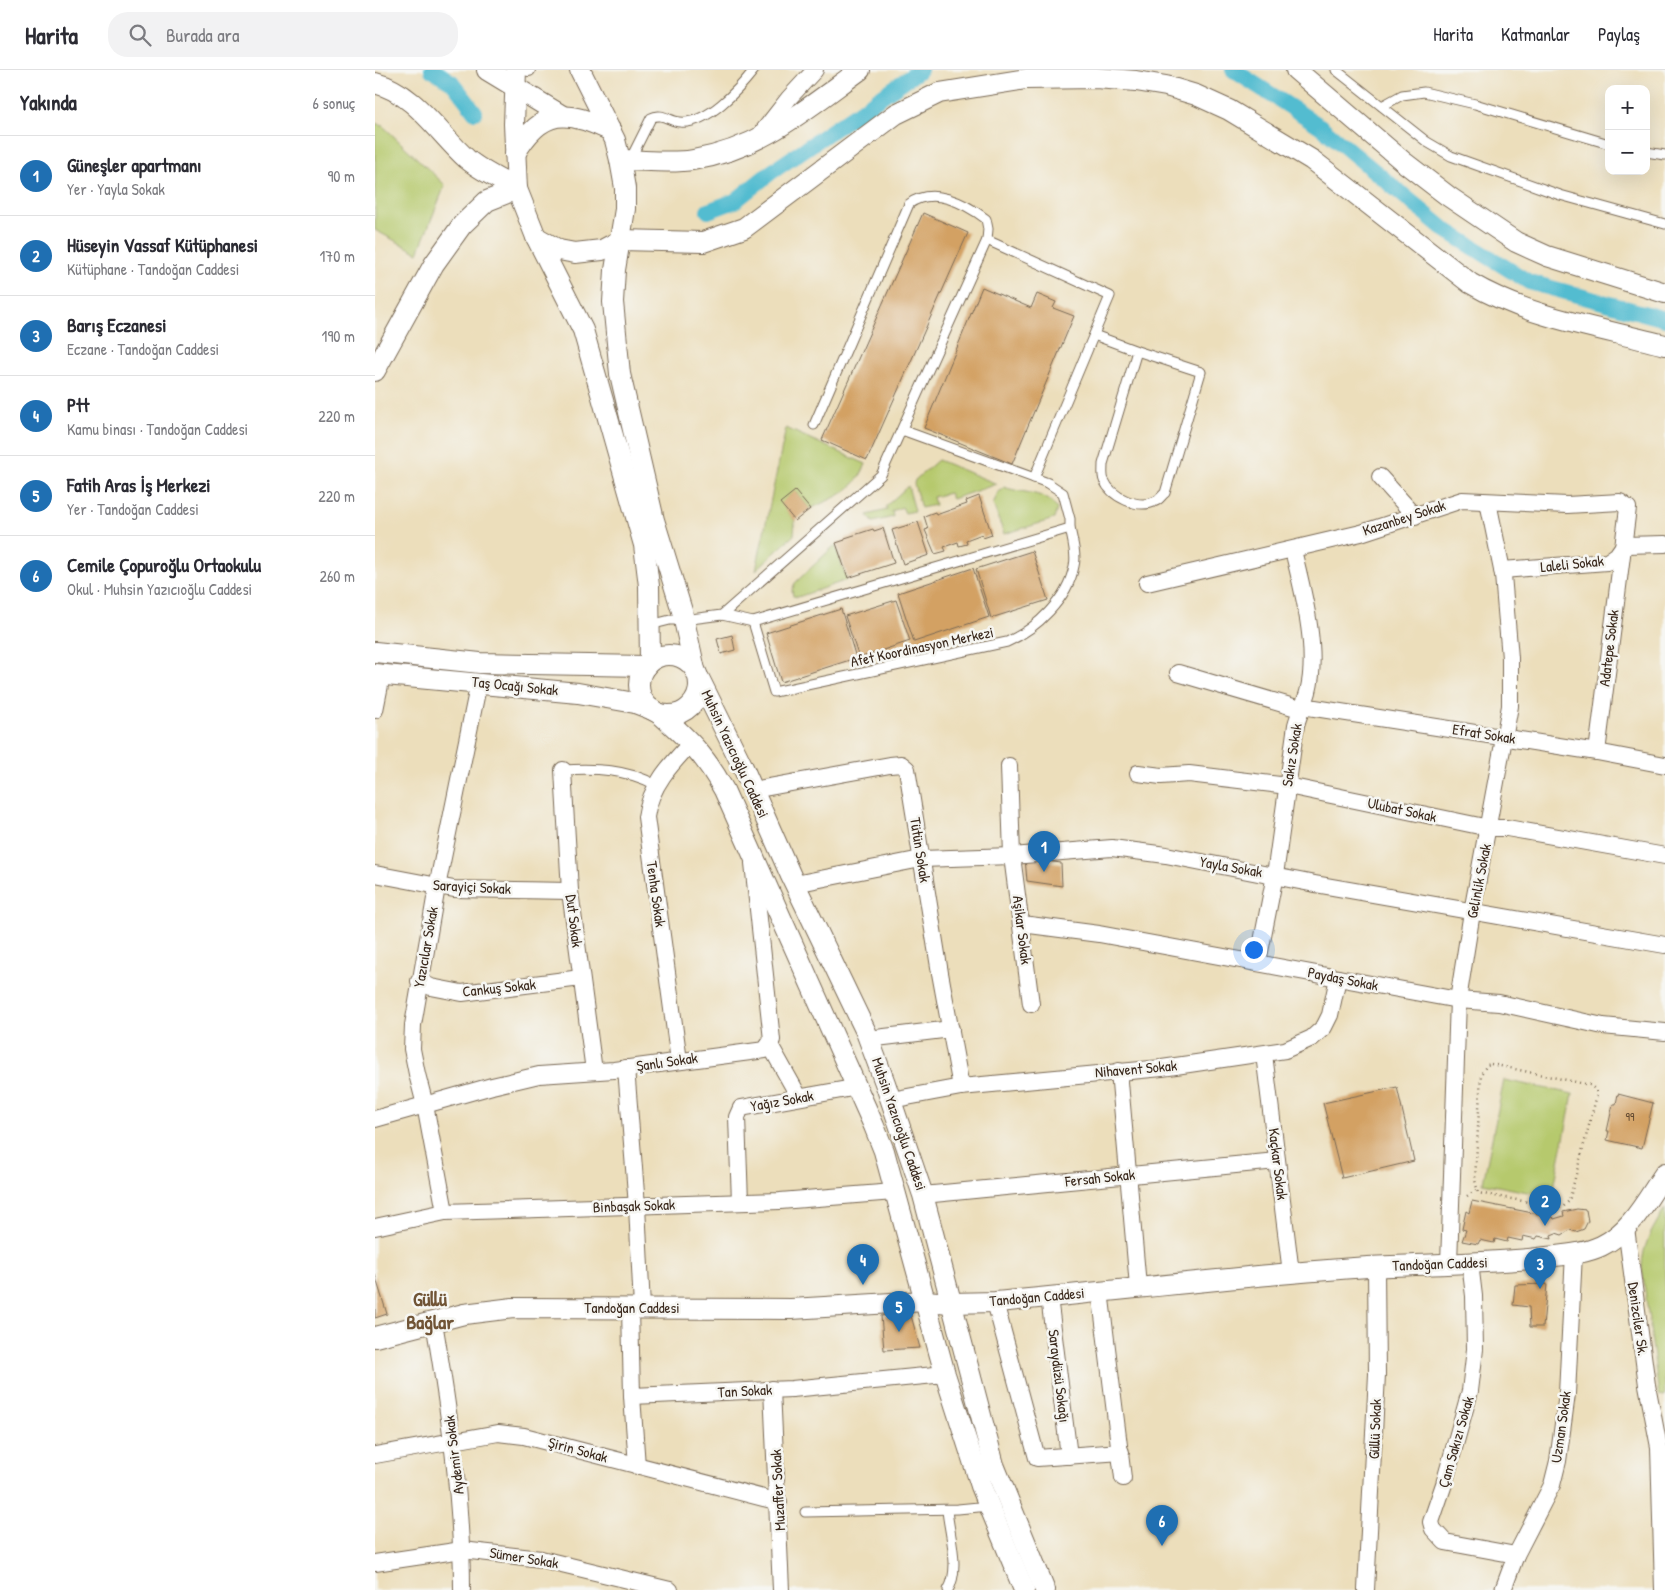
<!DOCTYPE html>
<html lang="tr">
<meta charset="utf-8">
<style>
:root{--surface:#fff;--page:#f2f2f3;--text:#2b2b33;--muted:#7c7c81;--line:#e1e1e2;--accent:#1f6fb2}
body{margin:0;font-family:"Patrick Hand",sans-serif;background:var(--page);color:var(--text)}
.controls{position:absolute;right:15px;top:15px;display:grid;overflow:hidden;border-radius:10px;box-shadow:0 5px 20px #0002}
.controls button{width:45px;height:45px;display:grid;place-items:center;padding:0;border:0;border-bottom:1px solid var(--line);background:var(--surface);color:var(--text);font:25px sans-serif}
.you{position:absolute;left:878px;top:879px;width:18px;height:18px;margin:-12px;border:4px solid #fff;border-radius:50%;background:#1a73e8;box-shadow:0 0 0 8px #1a73e833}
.badge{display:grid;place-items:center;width:32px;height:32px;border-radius:50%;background:var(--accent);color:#fff;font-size:16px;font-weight:700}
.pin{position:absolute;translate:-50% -41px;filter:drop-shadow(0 1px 2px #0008)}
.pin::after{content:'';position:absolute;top:26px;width:18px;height:15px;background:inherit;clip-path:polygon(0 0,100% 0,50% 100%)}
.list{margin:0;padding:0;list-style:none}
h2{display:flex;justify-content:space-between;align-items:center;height:65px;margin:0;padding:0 20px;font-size:21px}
h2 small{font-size:16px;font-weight:400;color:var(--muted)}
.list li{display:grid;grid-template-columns:32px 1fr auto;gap:15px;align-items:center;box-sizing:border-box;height:80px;padding:0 20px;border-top:1px solid var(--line)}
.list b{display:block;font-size:19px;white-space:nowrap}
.list p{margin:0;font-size:16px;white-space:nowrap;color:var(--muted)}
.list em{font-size:16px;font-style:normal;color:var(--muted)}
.icon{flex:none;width:28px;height:28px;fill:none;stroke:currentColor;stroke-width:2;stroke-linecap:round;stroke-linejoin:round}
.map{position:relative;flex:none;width:1290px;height:1520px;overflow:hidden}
header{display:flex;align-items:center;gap:30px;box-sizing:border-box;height:70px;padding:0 25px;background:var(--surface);border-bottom:1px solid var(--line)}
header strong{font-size:24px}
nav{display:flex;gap:28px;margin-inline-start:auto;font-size:18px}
.search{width:350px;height:45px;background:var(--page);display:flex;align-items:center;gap:12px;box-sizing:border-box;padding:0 18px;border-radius:20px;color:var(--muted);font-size:19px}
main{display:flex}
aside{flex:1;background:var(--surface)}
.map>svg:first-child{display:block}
.green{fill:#b6c96d;stroke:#787a46}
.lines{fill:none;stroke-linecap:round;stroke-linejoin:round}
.canal{stroke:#53bcd0;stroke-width:16}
.building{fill:#d3a164}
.service-casing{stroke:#796955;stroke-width:11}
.pedestrian-casing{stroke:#796955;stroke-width:14}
.minor-casing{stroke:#796955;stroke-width:18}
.tertiary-casing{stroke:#796955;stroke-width:22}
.path{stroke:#796955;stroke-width:2.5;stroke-dasharray:1 4;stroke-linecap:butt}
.service{stroke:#fff;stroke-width:9}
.pedestrian{stroke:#fff;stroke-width:12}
.minor{stroke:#fff;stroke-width:16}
.tertiary{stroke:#fff;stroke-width:20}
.labels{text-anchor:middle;stroke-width:5;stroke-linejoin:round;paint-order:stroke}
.number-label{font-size:12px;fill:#614830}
.street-label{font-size:15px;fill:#3b2a1e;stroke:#f6f6f2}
.district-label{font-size:20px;font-weight:bold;fill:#705436;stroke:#f6f6f2}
</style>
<header>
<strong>Harita</strong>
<div class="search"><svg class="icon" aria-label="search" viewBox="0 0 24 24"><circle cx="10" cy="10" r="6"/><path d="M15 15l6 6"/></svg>Burada ara</div>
<nav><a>Harita</a><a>Katmanlar</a><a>Paylaş</a></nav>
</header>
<main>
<aside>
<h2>Yakında<small>6 sonuç</small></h2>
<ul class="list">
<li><span class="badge">1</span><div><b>Güneşler apartmanı</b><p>Yer · Yayla Sokak</p></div><em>90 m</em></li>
<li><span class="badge">2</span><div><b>Hüseyin Vassaf Kütüphanesi</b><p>Kütüphane · Tandoğan Caddesi</p></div><em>170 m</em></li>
<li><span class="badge">3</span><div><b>Barış Eczanesi</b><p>Eczane · Tandoğan Caddesi</p></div><em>190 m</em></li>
<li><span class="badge">4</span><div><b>Ptt</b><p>Kamu binası · Tandoğan Caddesi</p></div><em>220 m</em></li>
<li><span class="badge">5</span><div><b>Fatih Aras İş Merkezi</b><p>Yer · Tandoğan Caddesi</p></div><em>220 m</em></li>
<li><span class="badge">6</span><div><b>Cemile Çopuroğlu Ortaokulu</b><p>Okul · Muhsin Yazıcıoğlu Caddesi</p></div><em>260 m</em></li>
</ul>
</aside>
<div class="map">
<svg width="1290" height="1520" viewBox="0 0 1290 1520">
<rect width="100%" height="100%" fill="#f6f6f2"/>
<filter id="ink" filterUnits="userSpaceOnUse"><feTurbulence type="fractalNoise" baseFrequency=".02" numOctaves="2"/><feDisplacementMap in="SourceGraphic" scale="10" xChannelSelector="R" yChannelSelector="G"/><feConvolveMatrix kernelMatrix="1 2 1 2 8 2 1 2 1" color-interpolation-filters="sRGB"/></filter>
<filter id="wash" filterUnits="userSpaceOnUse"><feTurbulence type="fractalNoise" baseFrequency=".0096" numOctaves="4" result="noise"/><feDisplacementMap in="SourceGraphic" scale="20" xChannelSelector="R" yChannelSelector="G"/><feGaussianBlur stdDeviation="1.12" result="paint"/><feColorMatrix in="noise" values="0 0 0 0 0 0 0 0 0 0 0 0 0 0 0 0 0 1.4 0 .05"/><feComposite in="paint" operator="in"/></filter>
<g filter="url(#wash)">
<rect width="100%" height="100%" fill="#ecdebb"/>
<g class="green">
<path d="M0,53L8,56L70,115L43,183L0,160Z"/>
<path d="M411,358L491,394C479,423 461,426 435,439L420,421L406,433L420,451L419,465L381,500Z"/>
<path d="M563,390L622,414L577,429L574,423L558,427L560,435L546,438L539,414L540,410Z"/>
<path d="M533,416L540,441L530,443L527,437L517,441L518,447L498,452L492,445L512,440L511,436Z"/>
<path d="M629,417C647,424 671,420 682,439L679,449L629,464L618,434L623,423Z"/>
<path d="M460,475L472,510L423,527L418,526L417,520L420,513Z"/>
<path d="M1129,1010L1198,1024L1177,1127L1108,1113Z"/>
<path d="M1290,1139V1326L1284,1325L1267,1198C1267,1175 1278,1158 1290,1139Z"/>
</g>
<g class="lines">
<g class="canal">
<path d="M57,0L77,12L100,42"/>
<path d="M858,0L945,56L1069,159L1154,212L1290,249"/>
<path d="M333,141L360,131L395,103L545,0"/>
</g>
</g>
<g id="blocks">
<g class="building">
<path d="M548,143L593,163L492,390L447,370Z"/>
<path d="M607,217L656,238L662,224L681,232L678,238L699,246L637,394L549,358Z"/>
<path d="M420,421L435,439L420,451L405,433Z"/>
<path d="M604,426L617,465L608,468L607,464L591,470L592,474L584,476L583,472L569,477L571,481L560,484L550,460L553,459L549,446L560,442L561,445L592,434L591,431Z"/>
<path d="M543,452L554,485L528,494L517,460Z"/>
<path d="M508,458L519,493L473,508L461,473L470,470V468L498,459L499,461Z"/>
<path d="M657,481L673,530L616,548L601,499Z"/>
<path d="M598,498L614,547L539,572L523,523Z"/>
<path d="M521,530L535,571L484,588L470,546Z"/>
<path d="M466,539L481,588L406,612L391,563Z"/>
<path d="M357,565L360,580L346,584L342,569Z"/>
<path d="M650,788L686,793L687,816L652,811Z"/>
<path d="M1022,1017L1039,1091L967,1108L948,1033Z"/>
<path d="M1243,1024L1278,1033L1267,1078L1232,1070L1234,1061H1232L1238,1034H1241Z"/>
<path d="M1097,1131L1178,1147L1179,1149L1189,1146L1188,1142L1202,1139L1211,1140L1213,1151L1209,1159L1201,1162L1195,1160L1187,1165L1181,1163L1176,1165L1177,1169L1163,1166L1161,1169L1148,1166L1147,1171L1133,1168L1132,1172L1120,1169L1119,1173L1105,1170L1103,1174L1087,1171L1091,1160L1087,1159L1091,1141L1094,1143Z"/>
<path d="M0,1205L12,1244L0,1248Z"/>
<path d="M1172,1214L1168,1257H1155L1154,1237L1138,1235L1140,1215Z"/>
<path d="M535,1242L545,1278L509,1280L506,1246Z"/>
</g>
</g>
</g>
<g filter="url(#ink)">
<use href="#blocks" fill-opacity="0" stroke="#796955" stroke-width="1"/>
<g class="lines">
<g class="service-casing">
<g id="service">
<path d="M961,0L1052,72L1076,86L1185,125L1290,154"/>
<path d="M1007,36L1027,25L1049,22L1100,34L1234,74"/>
<path d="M1271,82L1290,85"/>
<path d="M255,90L276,48C287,42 294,51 305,52C332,55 364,19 379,0"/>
<path d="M612,170L735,226L659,408"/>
<path d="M719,265L762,281L728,394C728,399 727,406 729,410C736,427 763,440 781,431C784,430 787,425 790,423L826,302L762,281"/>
<path d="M347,545L378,552L695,458V449L688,423L673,413L527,360"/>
<path d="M378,552L399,622L632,572C661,559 693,529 699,496C702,485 697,469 695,458"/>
<path d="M275,555L295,550H308L347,545L506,405L612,170L613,159L611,149C590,133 557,116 534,134L439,355"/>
<path d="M188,700C220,698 252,699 281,715"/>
<path d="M572,1440C574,1463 586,1499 573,1520"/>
<path d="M430,1442L583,1439L614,1436"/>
</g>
</g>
<g class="pedestrian-casing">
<path id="pedestrian" d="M153,0H154"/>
</g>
<g class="minor-casing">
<g id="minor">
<path d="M385,65L414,28L440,0"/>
<path d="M1005,407L1040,446"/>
<path d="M1127,500L1232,492L1242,485L1249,475L1290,474"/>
<path d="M772,513L986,463L1087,430L1192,435L1245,432L1253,438L1222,682"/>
<path d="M803,603L925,639"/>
<path d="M927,636L1222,682L1290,695"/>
<path d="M0,640L7,605"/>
<path d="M634,696L637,786L656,934"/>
<path d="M188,700L195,821L219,1001"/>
<path d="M763,703L786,706L814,704L913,716L1114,758H1132L1290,786"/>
<path d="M378,720L515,695L526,694L532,699L565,903L586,1017"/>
<path d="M0,804L79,819L195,821"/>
<path d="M420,814L546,789L637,786L737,778L791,785L940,814L1290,875"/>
<path d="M647,854L724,864L1083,930L1124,933L1228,956L1290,962"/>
<path d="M883,892L900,805L921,655C924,643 930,633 933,622C944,580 928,522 918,480"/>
<path d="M44,911L56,917L87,923L206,908"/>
<path d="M493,969L576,959"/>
<path d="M395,975L424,1027"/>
<path d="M889,984L916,1203"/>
<path d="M304,991L271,747C275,716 296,694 317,672"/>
<path d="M251,998L262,1136L267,1238"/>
<path d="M744,1001L763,1216"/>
<path d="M516,1030L586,1017L787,998L910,980L937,968L949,957L955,945L963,908"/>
<path d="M0,1049L117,1016L164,1005L239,1000L390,980L397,970L378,793"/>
<path d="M548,1125L902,1091"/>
<path d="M365,1132L362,1047L366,1038L483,1017"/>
<path d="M70,1142L50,1035L42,1004L37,979L38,955L62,817L104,612"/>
<path d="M0,1157L70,1142L405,1131L519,1122"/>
<path d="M1251,1158L1272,1315L1284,1377L1288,1520"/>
<path d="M1074,1193L1083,930L1097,842L1135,636V588L1128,505L1113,432"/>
<path d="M1095,1193L1099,1226L1100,1279L1095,1321L1069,1414L1056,1452L1058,1459L1070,1472L1141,1485"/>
<path d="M725,1221L748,1408"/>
<path d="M674,1227L694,1386"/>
<path d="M620,1232L662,1388L746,1382"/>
<path d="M255,1238L257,1326L417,1319L570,1304"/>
<path d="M59,1252C74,1341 87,1429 87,1520"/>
<path d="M397,1319L406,1520"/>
<path d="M257,1326L262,1396"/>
<path d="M0,1385L123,1363L149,1366L404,1432"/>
<path d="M0,1493L87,1480L166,1489L295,1520"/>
<path d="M991,1520L1002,1304L1001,1197"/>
<path d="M1128,1520L1141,1485L1177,1415L1183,1391L1192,1324L1199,1183"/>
</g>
</g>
<g class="tertiary-casing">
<g id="tertiary">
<path d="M112,0L186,45"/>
<path d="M141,0L139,54L142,119L161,167L208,260L269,475L274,516L275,591"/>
<path d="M205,0L240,70L245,90L250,118V139L240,200L238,232L245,304L279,450L307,541L320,600"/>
<path d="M921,0L1030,93L1073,126L1141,172L1172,186L1290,223"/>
<path d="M0,13C40,23 63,63 92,89C106,101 126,110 142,119"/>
<path d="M140,84C167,37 193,40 236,61"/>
<path d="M245,90C269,90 295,94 318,90C386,79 431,39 485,0"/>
<path d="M161,167L184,180L200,183L227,180L246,170L328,172L369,158L521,44L564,23L651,9L721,8L761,11L791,16L821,25L854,40L937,90L1095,213C1154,248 1225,258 1290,275"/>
<path d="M0,301L59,194L87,155L112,131L142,119"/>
<path d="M0,582L105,593L271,596"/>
<circle cx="294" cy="615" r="30"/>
<path d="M0,604L203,623L260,633L278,640"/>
<path d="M324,608L367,695L416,806L491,962L510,1013L548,1125L619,1395L670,1520"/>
<path d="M285,644C314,670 330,685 349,720L499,1056L509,1081L570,1304L606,1416L649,1520"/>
<path d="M0,1267L89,1244L138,1238L416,1239L550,1231L576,1233L620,1232C745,1221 869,1205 993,1197C1050,1194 1106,1194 1163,1188C1184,1185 1207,1185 1226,1176C1256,1162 1272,1129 1290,1103"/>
</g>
</g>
<g class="path">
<path d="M1116,994L1215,1015L1221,1020L1222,1025L1194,1131L1187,1138L1103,1123L1100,1110L1106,1004L1112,995Z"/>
<path d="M1092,1126L1101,1120"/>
</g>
<use href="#service" class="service"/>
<use href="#pedestrian" class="pedestrian"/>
<use href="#minor" class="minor"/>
<use href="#tertiary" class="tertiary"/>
</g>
</g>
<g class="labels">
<g class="number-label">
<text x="1255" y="1051">99</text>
</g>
<g class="street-label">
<text transform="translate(1029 448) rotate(-18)" y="5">Kazanbey Sokak</text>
<text transform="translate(1197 494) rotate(-6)" y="5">Laleli Sokak</text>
<text transform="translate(547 577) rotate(-12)" y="5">Afet Koordinasyon Merkezi</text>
<text transform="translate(1234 578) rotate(-83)" y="5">Adatepe Sokak</text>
<text transform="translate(140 616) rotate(6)" y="5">Taş Ocağı Sokak</text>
<text transform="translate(1109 664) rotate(9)" y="5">Efrat Sokak</text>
<text transform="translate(360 684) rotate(65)" y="5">Muhsin Yazıcıoğlu Caddesi</text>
<text transform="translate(917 685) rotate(-81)" y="5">Sakız Sokak</text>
<text transform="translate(1027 740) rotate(12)" y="5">Ulubat Sokak</text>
<text transform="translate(545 780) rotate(81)" y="5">Tütün Sokak</text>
<text transform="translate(856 797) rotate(10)" y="5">Yayla Sokak</text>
<text transform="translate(1104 811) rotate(-79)" y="5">Gelinlik Sokak</text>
<text transform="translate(97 817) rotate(3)" y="5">Sarayiçi Sokak</text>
<text transform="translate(281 824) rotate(82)" y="5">Tenha Sokak</text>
<text transform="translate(199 851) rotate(83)" y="5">Dut Sokak</text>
<text transform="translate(647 860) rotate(83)" y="5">Aşikar Sokak</text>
<text transform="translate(51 877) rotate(-80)" y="5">Yazıcılar Sokak</text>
<text transform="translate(968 909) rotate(11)" y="5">Paydaş Sokak</text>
<text transform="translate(124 918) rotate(-6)" y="5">Cankuş Sokak</text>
<text transform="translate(292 992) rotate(-8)" y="5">Şanlı Sokak</text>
<text transform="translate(761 999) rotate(-5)" y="5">Nihavent Sokak</text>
<text transform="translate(407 1031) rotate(-10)" y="5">Yağız Sokak</text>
<text transform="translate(524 1054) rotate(71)" y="5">Muhsin Yazıcıoğlu Caddesi</text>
<text transform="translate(903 1094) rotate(83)" y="5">Kaçkar Sokak</text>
<text transform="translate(725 1108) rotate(-6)" y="5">Fersah Sokak</text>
<text transform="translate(259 1136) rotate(-2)" y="5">Binbaşak Sokak</text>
<text transform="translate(1065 1194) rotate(-2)" y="5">Tandoğan Caddesi</text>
<text transform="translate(662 1227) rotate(-5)" y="5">Tandoğan Caddesi</text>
<text x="257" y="1243">Tandoğan Caddesi</text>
<text transform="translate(1263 1249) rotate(82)" y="5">Denizciler Sk.</text>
<text transform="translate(684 1306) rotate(83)" y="5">Saraydüzü Sokağı</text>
<text transform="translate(370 1321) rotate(-3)" y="5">Tan Sokak</text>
<text transform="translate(1186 1357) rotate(-82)" y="5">Uzman Sokak</text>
<text transform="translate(1000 1359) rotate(-88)" y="5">Güllü Sokak</text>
<text transform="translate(1081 1372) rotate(-74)" y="5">Çam Sakızı Sokak</text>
<text transform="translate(203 1380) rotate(15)" y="5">Şirin Sokak</text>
<text transform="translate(79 1385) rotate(-97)" y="5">Aydemir Sokak</text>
<text transform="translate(403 1420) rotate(-93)" y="5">Muzaffer Sokak</text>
<text transform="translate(149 1488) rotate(9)" y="5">Sümer Sokak</text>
</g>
<g class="district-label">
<text x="55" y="1236">Güllü<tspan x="55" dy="23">Bağlar</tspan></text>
</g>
</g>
</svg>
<div class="controls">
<button>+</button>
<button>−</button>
</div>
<div class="you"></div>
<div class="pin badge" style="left:669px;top:802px">1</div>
<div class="pin badge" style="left:1170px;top:1156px">2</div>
<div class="pin badge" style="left:1165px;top:1219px">3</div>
<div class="pin badge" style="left:488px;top:1215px">4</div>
<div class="pin badge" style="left:524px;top:1262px">5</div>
<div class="pin badge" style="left:787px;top:1476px">6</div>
</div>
</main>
